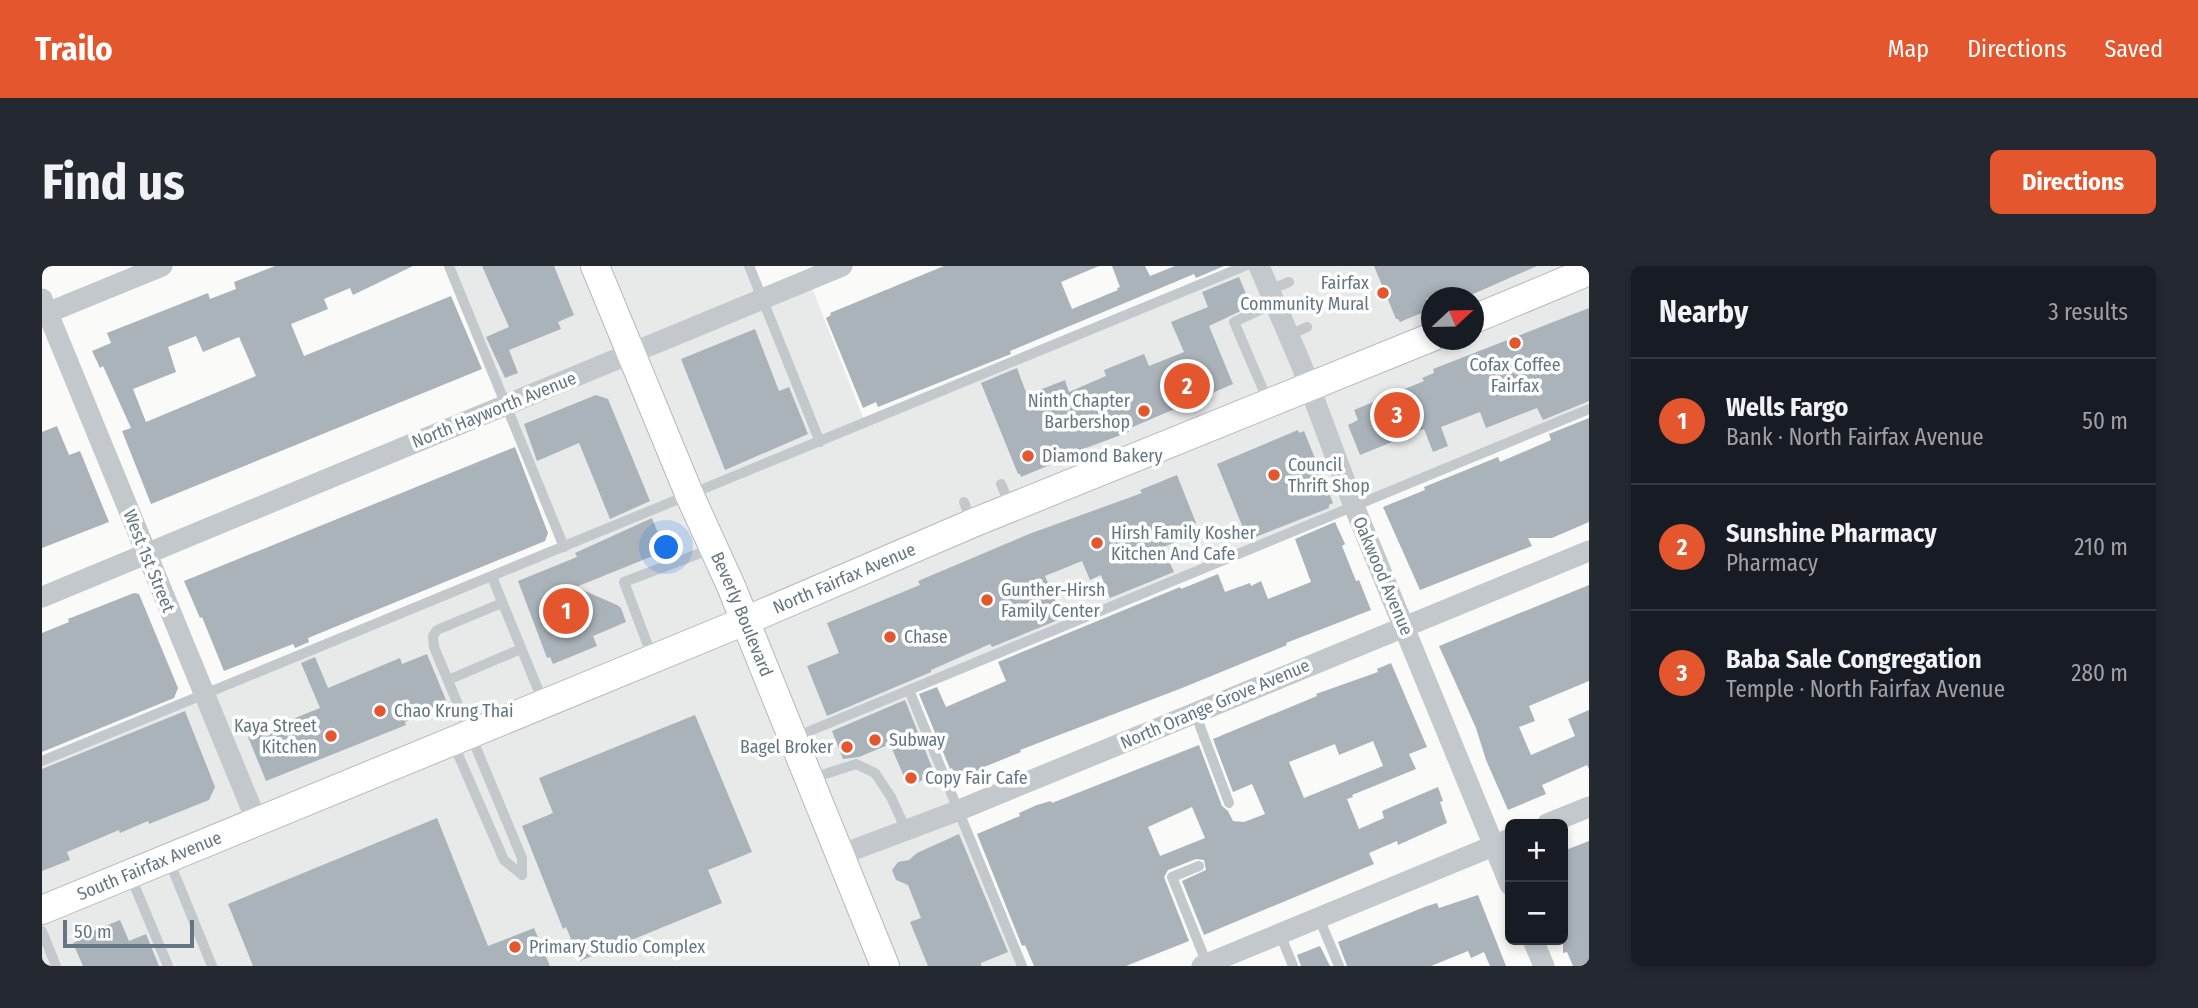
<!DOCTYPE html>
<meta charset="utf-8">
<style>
:root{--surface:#171b24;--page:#242831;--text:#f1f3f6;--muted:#9ea1a6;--line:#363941;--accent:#e4572e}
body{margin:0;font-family:"Fira Sans Condensed",sans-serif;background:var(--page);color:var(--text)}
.controls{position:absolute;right:21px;bottom:21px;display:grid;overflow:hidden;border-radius:10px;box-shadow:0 4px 10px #0003}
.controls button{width:63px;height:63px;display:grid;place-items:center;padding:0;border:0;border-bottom:2px solid var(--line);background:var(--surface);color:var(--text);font:35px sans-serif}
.compass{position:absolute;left:1379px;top:21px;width:63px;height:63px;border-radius:50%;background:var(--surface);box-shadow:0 4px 10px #0003;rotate:68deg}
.scale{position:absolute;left:21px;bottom:18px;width:131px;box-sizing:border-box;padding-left:7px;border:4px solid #657683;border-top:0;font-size:19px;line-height:24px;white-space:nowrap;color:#657683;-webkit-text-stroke:5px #fff;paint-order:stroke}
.you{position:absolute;left:625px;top:282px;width:24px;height:24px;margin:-18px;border:5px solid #fff;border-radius:50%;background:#1a73e8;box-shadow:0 0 0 10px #1a73e833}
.badge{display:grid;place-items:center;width:46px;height:46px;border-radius:50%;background:var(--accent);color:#fff;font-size:23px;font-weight:700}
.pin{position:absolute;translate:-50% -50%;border:4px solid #fff;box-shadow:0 2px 7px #0006}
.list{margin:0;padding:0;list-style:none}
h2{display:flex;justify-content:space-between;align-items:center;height:91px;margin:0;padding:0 28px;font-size:30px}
h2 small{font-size:23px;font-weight:400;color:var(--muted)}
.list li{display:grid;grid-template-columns:46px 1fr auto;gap:21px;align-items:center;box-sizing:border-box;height:126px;padding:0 28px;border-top:2px solid var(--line)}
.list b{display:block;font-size:26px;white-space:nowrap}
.list p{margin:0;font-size:23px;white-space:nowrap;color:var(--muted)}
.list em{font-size:23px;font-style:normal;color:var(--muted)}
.map{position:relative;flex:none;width:1547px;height:700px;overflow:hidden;border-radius:10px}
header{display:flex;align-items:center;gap:42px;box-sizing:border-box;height:98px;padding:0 35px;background:var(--accent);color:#fff}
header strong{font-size:33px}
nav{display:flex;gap:38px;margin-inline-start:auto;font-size:24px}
.intro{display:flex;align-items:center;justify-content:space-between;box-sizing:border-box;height:168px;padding:0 42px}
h1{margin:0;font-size:49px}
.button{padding:18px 32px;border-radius:10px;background:var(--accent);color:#fff;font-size:24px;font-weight:700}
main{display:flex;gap:42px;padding:0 42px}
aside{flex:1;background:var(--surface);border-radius:10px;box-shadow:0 4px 10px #0003}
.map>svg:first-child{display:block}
.built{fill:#e8e9e9;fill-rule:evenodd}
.building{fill:#aab3b9;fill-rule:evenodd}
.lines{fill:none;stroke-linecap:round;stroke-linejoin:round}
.secondary-casing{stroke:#b3babf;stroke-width:30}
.lane{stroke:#c3c8cc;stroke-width:10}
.street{stroke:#c3c8cc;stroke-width:21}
.secondary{stroke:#fff;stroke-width:28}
.poi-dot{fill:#e4572e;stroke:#fff;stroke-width:2.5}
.labels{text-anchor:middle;stroke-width:7;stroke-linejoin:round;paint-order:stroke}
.poi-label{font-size:18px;fill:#657683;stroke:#fff;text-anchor:start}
.street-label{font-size:18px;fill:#657683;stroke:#fff}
</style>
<header>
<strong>Trailo</strong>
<nav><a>Map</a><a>Directions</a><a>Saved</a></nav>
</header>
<div class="intro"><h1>Find us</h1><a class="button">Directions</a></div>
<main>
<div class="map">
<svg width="1547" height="700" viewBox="0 0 1547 700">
<rect width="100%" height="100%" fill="#fafaf8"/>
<path class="built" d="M407,0H713L726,34L768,17L822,154L1198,0H1547V148L866,422L980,700H0V491L519,278ZM1390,32H1432V74H1390Z"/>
<g class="building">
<path d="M233,0H371L311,29L308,22L282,33L286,43L249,58L262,90L409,30L440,103L109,238L80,165L89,162L61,100L58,102L50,85L69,77L65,67L166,27L168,33L194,23L192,16ZM154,70L161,86L197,71L214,110L104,156L91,123L134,106L126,81Z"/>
<path d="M440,0H512L532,49L516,56L519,63L467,84L476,107L463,112L444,71L467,61Z"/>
<path d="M902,0H1057L1019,16L1030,43L1076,24L1075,22L1078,21L1070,0H1103L1108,10L1133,0H1182L1154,12L1152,8L968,85L969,88L836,141L834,136L821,142L784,52L789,49L788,47Z"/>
<path d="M1332,0H1495L1422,32H1384L1389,43L1358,56L1356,53H1354Z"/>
<path d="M1197,11L1209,40L1167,60L1191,118L1086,163L1087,166L1009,195L1010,198L979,211L978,208H976L939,117L975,102L985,129L1023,114L1027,126L1064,110L1062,104L1102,88L1107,100L1142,86L1129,56L1166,41L1160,26Z"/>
<path d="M1547,42V135L1501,154L1495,142L1444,162L1438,146L1399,161L1406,180L1391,186L1382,163L1318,189L1306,159L1316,154L1312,144L1382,115L1380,112L1392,107L1391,103Z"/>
<path d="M713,63L737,125L747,121L766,168L683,204L639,93Z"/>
<path d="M554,129L566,133L608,235L568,253L537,177L495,195L482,158Z"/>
<path d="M1547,152V256L1510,272H1486L1490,280L1378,324L1341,241L1383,224L1382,221L1456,191L1458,196L1509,174L1507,168Z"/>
<path d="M15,160L27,189L38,185L67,256L0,282V166Z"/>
<path d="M1256,164L1257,167L1262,165L1291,237L1287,239V242L1206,274L1175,198Z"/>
<path d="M473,181L506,267L503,275L266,372L267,376L253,382L251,378L182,405L160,351L158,352L142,315Z"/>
<path d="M1135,209L1154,257L1140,263L1141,266L1134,269L1137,275L1121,281L1132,306L1068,332L1059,309L1048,314L1040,295L1003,310L1021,352L950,381L948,378L889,404V406L785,450L765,400L797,387L785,357L878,319L876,315L987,268L1100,227L1098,224Z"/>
<path d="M610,252L623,285L534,321L575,339L579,342L584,356L551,370L555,380L511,398L508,391L505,392L476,315L535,291L533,287Z"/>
<path d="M1293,256L1303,278L1300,280L1314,315L1317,314L1329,344L1244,377L1245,379L1223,388L1140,422L978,484L979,486L942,501L943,503L917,514L914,513L910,502L908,503L877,428L895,421L904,441L964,415L956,396L1138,321L1139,323L1176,308L1183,326L1208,317L1209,320L1219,315L1226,333L1269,316L1253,273Z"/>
<path d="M1547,319V415L1487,440L1493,455L1477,461L1489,489L1533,470L1526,453L1547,444V503L1545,499L1500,519L1504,528L1466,544L1444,494L1434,462L1397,380Z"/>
<path d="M92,327L97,328L136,422L132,432L0,486V367L27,356L26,353Z"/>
<path d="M385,388L406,439L363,456L364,459L224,515L206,471L278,442L259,397L273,391L286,422L358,392L360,398Z"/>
<path d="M1349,397L1385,481L1367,488L1374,503L1310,529L1311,531L1305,533L1317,563L1342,552L1340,545L1396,521L1401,535L1398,536L1405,557L1356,579L1355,575L1327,587L1332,598L1162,669L1140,615L1164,604L1162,594L1154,593L1126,604L1122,611L1147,675L1084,700H992L983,679L980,680L935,568L978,550L977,547L995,539L1009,535L1010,537L1157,479L1180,540L1186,545L1191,555L1202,556L1223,548L1210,518L1191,526L1171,473L1275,430L1274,428L1336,406L1335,403ZM1331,475L1341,500L1262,532L1247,496L1293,478L1297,489ZM1150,541L1163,572L1118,590L1106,561Z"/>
<path d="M863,434L893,509L869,519L865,512L863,513L848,478L817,491L801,493L790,465Z"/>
<path d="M143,445L173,521L167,534L107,558L106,555L78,567L77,564L25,586L28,594L0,605V503Z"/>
<path d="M653,449L710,586L666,604L680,637L538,695L524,661L521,663L480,560L511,547L497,512Z"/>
<path d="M395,552L446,680L492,662L508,700H211L186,638Z"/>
<path d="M917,568L966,686L939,697V700H886L868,656L879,652L866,619L854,614L850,604L856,596L867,594L875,587Z"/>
<path d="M1547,575V700H1531L1525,686L1521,687V585Z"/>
<path d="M1436,629L1464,700H1448L1442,686L1429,692L1426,685L1389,700H1305L1296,676L1385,640L1395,637L1397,642Z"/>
<path d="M78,654L87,675L104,668L117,700H41L31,677L38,674L37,671Z"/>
<path d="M1278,680L1288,700H1259L1255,689Z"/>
</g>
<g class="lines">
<g class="secondary-casing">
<g id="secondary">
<path id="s1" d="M553,0L648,230L689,320L843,700"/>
<path d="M1432,53L1547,5"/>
<path id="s2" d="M0,644L703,355L931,257L1390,71"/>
</g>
</g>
<g class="lane">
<path d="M407,0L522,281"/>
<path d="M707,0L778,176"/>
<path d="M1227,24L1247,16"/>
<path d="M1248,69L1265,61"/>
<path d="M1226,135L1192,56L1233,37"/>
<path d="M959,218L968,239"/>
<path d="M922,236L930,256"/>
<path d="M450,311L502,438"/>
<path d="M460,337L395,364L391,370L392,381L480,592V609"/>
<path d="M611,393L582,316L669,283"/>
<path d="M406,414L479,383"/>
<path d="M867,424L980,700"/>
<path d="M1153,447L1187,537"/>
<path d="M751,472L1547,143"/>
<path d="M411,477L462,594L480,609"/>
<path d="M0,495L1203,0"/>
<path d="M768,513L814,498L833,507L849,531L864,564"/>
<path d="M126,592L170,700"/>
<path d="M1157,600L1130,611L1165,698"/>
<path d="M88,609L126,700"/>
<path d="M1277,652L1297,700"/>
<path d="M0,665L14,700"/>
<path d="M1238,668L1251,700"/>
</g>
<g class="street">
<path d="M1217,0L1259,98L1312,240L1468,619"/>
<path d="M0,33L215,556"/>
<path d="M0,49L120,0"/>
<path d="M0,331L800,0"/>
<path d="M1505,558L1547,541"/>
<path d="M798,589L915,545L1547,285"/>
<path d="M1491,674L1502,700"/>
<path d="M1160,700L1468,573"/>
</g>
<use href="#secondary" class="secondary"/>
</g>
<g class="poi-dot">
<circle cx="1341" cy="27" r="7"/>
<circle cx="1473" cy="77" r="7"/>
<circle cx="1102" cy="145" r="7"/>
<circle cx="986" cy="190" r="7"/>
<circle cx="1232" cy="209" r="7"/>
<circle cx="1055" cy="277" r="7"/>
<circle cx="945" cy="334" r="7"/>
<circle cx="848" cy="371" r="7"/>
<circle cx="338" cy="445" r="7"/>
<circle cx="289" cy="470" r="7"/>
<circle cx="833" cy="474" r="7"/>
<circle cx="805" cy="481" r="7"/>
<circle cx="869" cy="512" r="7"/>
<circle cx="473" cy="681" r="7"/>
</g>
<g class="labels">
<g class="poi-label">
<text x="1327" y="23" text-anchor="end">Fairfax<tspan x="1327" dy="21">Community Mural</tspan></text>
<text x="1473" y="105" text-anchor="middle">Cofax Coffee<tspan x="1473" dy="21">Fairfax</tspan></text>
<text x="1088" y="141" text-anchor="end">Ninth Chapter<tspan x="1088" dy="21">Barbershop</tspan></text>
<text x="1000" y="196">Diamond Bakery</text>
<text x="1246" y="205">Council<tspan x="1246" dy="21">Thrift Shop</tspan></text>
<text x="1069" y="273">Hirsh Family Kosher<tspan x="1069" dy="21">Kitchen And Cafe</tspan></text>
<text x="959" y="330">Gunther-Hirsh<tspan x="959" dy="21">Family Center</tspan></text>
<text x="862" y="377">Chase</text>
<text x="352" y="451">Chao Krung Thai</text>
<text x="275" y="466" text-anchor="end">Kaya Street<tspan x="275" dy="21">Kitchen</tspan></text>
<text x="847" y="480">Subway</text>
<text x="791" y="487" text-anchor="end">Bagel Broker</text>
<text x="883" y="518">Copy Fair Cafe</text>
<text x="487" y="687">Primary Studio Complex</text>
</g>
<g class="street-label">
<text transform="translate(452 144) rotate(-22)" y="6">North Hayworth Avenue</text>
<text transform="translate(107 295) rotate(68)" y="6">West 1st Street</text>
<text transform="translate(1341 310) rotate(67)" y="6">Oakwood Avenue</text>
<text dy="6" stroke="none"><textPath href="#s2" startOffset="868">North Fairfax Avenue</textPath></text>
<text dy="6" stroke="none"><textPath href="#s1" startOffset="378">Beverly Boulevard</textPath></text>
<text transform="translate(1173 438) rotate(-23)" y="6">North Orange Grove Avenue</text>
<text dy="6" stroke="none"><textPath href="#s2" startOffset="116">South Fairfax Avenue</textPath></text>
</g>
</g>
</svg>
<div class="controls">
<button>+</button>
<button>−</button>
</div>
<svg class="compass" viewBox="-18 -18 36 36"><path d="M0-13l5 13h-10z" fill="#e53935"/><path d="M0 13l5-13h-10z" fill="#9ea1a6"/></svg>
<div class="scale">50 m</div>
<div class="you"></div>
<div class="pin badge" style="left:524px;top:345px">1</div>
<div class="pin badge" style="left:1145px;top:120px">2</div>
<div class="pin badge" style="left:1355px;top:149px">3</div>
</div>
<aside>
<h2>Nearby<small>3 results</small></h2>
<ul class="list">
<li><span class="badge">1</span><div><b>Wells Fargo</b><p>Bank · North Fairfax Avenue</p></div><em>50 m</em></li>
<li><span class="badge">2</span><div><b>Sunshine Pharmacy</b><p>Pharmacy</p></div><em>210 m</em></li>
<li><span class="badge">3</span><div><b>Baba Sale Congregation</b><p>Temple · North Fairfax Avenue</p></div><em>280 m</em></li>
</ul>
</aside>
</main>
